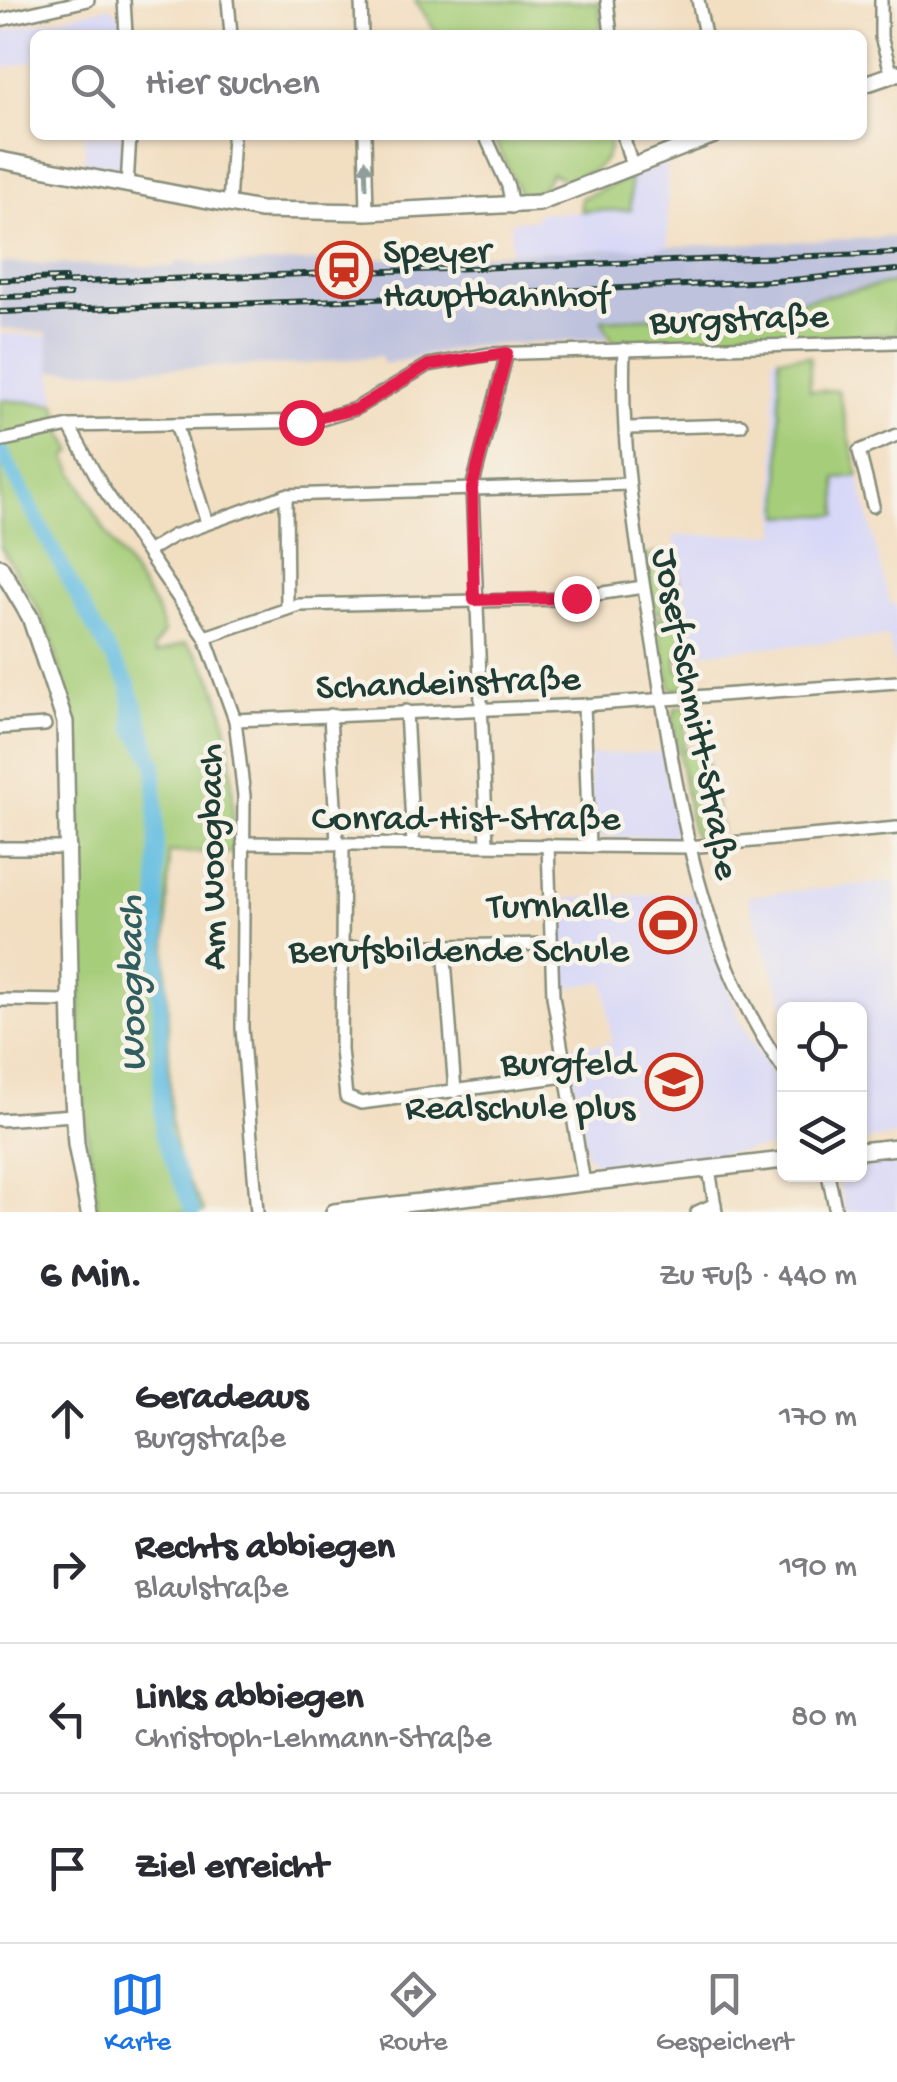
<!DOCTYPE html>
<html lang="de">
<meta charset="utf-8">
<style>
:root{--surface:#fff;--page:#f2f2f3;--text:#2b2b33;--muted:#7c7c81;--line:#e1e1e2;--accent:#1a73e8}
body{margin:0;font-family:"Gochi Hand",sans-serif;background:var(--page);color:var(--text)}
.controls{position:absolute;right:30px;bottom:30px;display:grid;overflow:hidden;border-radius:15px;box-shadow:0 2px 8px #0004}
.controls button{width:90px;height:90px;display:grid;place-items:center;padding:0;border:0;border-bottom:2px solid var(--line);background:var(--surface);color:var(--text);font:50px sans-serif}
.stop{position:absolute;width:30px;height:30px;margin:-22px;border:8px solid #e11d48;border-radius:50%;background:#fff}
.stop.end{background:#e11d48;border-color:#fff;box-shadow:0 2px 10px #0008}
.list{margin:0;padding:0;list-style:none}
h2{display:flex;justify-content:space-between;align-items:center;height:130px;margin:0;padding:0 40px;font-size:42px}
h2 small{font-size:32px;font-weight:400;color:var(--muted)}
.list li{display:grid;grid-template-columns:65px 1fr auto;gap:30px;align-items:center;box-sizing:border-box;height:150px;padding:0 40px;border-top:2px solid var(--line)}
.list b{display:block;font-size:38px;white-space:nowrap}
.list p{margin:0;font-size:32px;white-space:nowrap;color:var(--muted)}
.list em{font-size:32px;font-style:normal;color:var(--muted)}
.icon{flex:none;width:55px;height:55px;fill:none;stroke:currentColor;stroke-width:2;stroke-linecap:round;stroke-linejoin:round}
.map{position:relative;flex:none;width:897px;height:1212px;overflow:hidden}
.search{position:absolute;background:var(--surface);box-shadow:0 2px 8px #0004;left:30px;right:30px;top:30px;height:110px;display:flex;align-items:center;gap:25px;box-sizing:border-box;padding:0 35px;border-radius:15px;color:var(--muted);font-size:38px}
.sheet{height:730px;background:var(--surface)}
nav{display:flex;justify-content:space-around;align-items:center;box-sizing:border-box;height:140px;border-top:2px solid var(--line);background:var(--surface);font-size:28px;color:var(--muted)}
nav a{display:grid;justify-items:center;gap:5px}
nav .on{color:var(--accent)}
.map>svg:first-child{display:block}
.built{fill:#d7d7f8}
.industrial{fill:#bfc2dd}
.green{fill:#a6cd79;stroke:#628556;stroke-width:2.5}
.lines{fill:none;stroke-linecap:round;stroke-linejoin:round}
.river{stroke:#63bde1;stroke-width:15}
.minor-casing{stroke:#888e7a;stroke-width:16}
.major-casing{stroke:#888e7a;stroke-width:20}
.minor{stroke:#fff;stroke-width:11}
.major{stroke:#fff;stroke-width:15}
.rail-casing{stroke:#1f3d34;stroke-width:6}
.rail{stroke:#f7f3e8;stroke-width:2.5;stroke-dasharray:8;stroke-linecap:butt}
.oneway{fill:#8f9e9a}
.route{stroke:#e11d48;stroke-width:12}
.labels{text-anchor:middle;stroke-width:9;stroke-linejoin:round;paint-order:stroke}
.poi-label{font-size:38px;fill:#1f3d34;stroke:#f7f3e8;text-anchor:end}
.street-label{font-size:38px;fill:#1f3d34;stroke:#f7f3e8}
.water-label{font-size:40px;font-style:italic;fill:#305d5f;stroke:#f7f3e8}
</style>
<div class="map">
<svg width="897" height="1212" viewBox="0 0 897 1212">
<rect width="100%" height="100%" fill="#f7f3e8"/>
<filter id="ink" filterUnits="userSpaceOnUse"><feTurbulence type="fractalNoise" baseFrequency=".01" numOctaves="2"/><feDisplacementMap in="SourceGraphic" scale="20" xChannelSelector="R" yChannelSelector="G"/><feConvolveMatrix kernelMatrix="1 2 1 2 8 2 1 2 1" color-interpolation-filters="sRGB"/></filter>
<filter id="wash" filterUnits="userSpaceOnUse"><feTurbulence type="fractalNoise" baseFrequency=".0048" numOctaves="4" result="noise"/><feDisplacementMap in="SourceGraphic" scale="40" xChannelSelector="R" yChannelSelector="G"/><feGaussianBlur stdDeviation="2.25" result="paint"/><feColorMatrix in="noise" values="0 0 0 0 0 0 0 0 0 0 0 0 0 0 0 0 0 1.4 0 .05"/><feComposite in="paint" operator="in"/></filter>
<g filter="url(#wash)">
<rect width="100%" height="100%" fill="#f2dec1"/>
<g class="built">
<path d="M111,6L120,16V35H35V61L4,68L0,32Z"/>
<path d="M84,135H123V169L85,164Z"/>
<path d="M667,163L668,248L511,252V222L536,219L537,213L630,210V178Z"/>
<path d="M0,333L48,337L56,404L0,400Z"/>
<path d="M810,356V391L838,390L889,602L894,603L897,612V674L888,637L695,653L674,536L777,534L773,357Z"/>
<path d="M663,752L676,827L672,837H593L588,755Z"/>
<path d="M897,881V1136L860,1141V1009H786L747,896Z"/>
<path d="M696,893L740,1020L784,1096V1146L600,1167L586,1153L568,1047L612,1043L605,981L560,989L554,899Z"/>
<path d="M897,1158V1212H845L839,1186L843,1175L860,1174V1163Z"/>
</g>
<path class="industrial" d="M897,237V282L731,314L602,320L608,339L472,346L384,364L381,356L307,364L51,371L47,333L0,328V263L175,267L176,262H197V266Z"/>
<g class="green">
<path d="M415,0L599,2L602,35H438Z"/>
<path d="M492,135H608C616,162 589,175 566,181L551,173L541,190L522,197Z"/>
<path d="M630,178L631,210L581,211V198Z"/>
<path d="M897,282V334L613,342L602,320L731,314Z"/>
<path d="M810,356V391L838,390L859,476L836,478L838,515L781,516L779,357Z"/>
<path d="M0,400L56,404L62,432L73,451L66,457L104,529L157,610L164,633L154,647L156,654L185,643C237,683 233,793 233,853L169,852L166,958L171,1124L179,1161L204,1212H98L80,1082V747L53,644L38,609L0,546Z"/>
<path d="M667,552L675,557L683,610L654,612L646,555Z"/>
<path d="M684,615L690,656L676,658L677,670L691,669L694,684L672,691L655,617Z"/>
<path d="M698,704L700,718L685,725L684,751L704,747L720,829L717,837L694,836L692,831L673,718L675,708Z"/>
</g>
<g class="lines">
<g class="river">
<path d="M0,449L93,626L129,685L133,727L155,763L162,1134L193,1212"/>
<path d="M133,697L150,749"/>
</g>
</g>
</g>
<g filter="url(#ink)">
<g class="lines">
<g class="minor-casing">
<g id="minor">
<path d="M124,0L126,35"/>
<path d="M228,0L231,35"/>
<path d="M361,0L362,35"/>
<path d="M607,0L611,35"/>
<path d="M698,0L705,35"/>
<path d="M881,0V37L892,75"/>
<path d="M0,20L88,0"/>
<path d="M365,135L367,212"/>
<path d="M485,135L508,186L512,207"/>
<path d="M623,135L632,166"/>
<path d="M127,186L130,135"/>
<path d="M229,206L233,135"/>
<path d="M624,349C620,448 637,547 653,644C677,792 696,945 784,1070"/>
<path d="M176,424L207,523"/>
<path d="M69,426L103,488L205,637L235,720L244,796L242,1028L257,1212"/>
<path d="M628,428L741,425"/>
<path d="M0,441L69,426L315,421L355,409L428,365L490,354L897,342"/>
<path d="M286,495L287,609"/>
<path d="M873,506L859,451L897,435"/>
<path d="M147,552L173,536L286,495L629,484"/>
<path d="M205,637L299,605L564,599L643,587"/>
<path d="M584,705L589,846"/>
<path d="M406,711L413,844"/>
<path d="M330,715L337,843"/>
<path d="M235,720L584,705L897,682"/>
<path d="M0,728L45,725"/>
<path d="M243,843L688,847L897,828"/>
<path d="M343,844L341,1050L346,1097L361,1103L565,1076"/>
<path d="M487,844L472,488L507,353"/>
<path d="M548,845L553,996L584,1183"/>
<path d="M0,848H70"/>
<path d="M444,946L455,1092"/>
<path d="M342,948L548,944"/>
<path d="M0,1000L71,1001"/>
<path d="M0,1120L74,1115"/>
<path d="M709,1169L716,1212"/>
<path d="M828,1174L836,1212"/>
<path d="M697,1212L715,1204"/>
</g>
</g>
<g class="major-casing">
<g id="major">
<path d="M862,85L897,73"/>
<path d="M0,160L260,210L367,212L539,203L714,135"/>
<path d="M0,567L30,617L65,722L72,1082L76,1144L89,1212"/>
<path d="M860,1151L897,1147"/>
<path d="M334,1212L784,1160"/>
</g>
</g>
<use href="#minor" class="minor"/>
<use href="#major" class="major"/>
<g class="rail-casing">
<g id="rail">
<path d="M0,280L65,278"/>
<path d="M53,283L897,253"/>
<path d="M0,297L70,295"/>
<path d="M0,312L457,296L792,280L897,270"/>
</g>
</g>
<use href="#rail" class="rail"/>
</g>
<defs><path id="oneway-solid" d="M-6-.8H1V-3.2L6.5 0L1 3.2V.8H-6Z" transform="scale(2.5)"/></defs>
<use class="oneway" href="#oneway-solid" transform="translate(366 174) rotate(-92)"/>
</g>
<g class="lines" filter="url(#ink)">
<path class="route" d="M301,422L356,409L428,365L507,353L472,488L474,600L576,598"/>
</g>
<defs>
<g id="station-ring" transform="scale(2.875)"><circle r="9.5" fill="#f7f3e8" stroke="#c8321e" stroke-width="1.5"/><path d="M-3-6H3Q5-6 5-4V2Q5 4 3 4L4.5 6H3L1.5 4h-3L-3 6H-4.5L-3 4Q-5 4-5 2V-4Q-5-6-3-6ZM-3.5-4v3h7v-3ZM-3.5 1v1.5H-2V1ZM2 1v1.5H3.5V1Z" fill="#c8321e"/></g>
<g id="stadium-ring" transform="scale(2.875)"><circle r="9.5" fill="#f7f3e8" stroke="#c8321e" stroke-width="1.5"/><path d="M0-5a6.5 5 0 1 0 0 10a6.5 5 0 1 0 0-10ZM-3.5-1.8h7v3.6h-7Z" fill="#c8321e"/></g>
<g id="school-ring" transform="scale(2.875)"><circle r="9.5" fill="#f7f3e8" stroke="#c8321e" stroke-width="1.5"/><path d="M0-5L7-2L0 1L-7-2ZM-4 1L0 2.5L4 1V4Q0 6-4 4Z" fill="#c8321e"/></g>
</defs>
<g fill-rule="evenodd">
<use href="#station-ring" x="344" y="270"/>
<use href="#stadium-ring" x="668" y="925"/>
<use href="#school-ring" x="674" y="1082"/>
</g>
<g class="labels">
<g class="poi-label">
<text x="383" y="261" text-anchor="start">Speyer<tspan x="383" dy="44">Hauptbahnhof</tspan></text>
<text x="629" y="916">Turnhalle<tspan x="629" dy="44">Berufsbildende Schule</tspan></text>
<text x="635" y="1073">Burgfeld<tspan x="635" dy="44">Realschule plus</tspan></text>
</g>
<g class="street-label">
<text transform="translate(739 316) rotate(-2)" y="13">Burgstraße</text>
<text transform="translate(448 680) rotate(-2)" y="13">Schandeinstraße</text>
<text transform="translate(699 713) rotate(79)" y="13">Josef-Schmitt-Straße</text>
<text x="466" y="828">Conrad-Hist-Straße</text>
<text transform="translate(209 857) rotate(-91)" y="13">Am Woogbach</text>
</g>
<g class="water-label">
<text transform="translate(128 984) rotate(-91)" y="14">Woogbach</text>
</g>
</g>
</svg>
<div class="controls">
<button><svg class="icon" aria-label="locate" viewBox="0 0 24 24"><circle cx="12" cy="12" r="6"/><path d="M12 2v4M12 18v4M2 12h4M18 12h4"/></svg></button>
<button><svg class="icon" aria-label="layers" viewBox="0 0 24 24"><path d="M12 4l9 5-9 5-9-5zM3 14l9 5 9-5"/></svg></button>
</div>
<div class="stop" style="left:301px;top:422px"></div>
<div class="stop end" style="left:576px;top:598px"></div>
<div class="search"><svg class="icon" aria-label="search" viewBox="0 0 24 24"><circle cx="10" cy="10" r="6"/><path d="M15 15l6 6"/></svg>Hier suchen</div>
</div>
<section class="sheet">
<h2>6 Min.<small>Zu Fuß · 440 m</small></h2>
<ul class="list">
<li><svg class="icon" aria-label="ahead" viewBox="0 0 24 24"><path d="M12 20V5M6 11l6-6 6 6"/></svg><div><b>Geradeaus</b><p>Burgstraße</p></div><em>170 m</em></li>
<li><svg class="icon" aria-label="right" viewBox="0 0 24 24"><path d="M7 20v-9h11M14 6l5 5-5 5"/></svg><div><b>Rechts abbiegen</b><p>Blaulstraße</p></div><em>190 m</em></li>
<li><svg class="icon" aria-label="left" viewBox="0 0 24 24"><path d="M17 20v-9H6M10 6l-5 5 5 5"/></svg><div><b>Links abbiegen</b><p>Christoph-Lehmann-Straße</p></div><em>80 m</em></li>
<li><svg class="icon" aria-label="arrive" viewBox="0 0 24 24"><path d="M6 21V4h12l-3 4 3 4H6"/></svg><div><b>Ziel erreicht</b></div></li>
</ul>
</section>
<nav>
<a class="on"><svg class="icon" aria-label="map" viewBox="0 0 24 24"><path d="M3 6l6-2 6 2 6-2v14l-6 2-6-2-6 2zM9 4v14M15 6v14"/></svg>Karte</a>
<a><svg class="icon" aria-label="directions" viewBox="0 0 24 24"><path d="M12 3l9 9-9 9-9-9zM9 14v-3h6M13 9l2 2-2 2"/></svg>Route</a>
<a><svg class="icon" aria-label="saved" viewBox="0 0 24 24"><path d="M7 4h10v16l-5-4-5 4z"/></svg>Gespeichert</a>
</nav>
